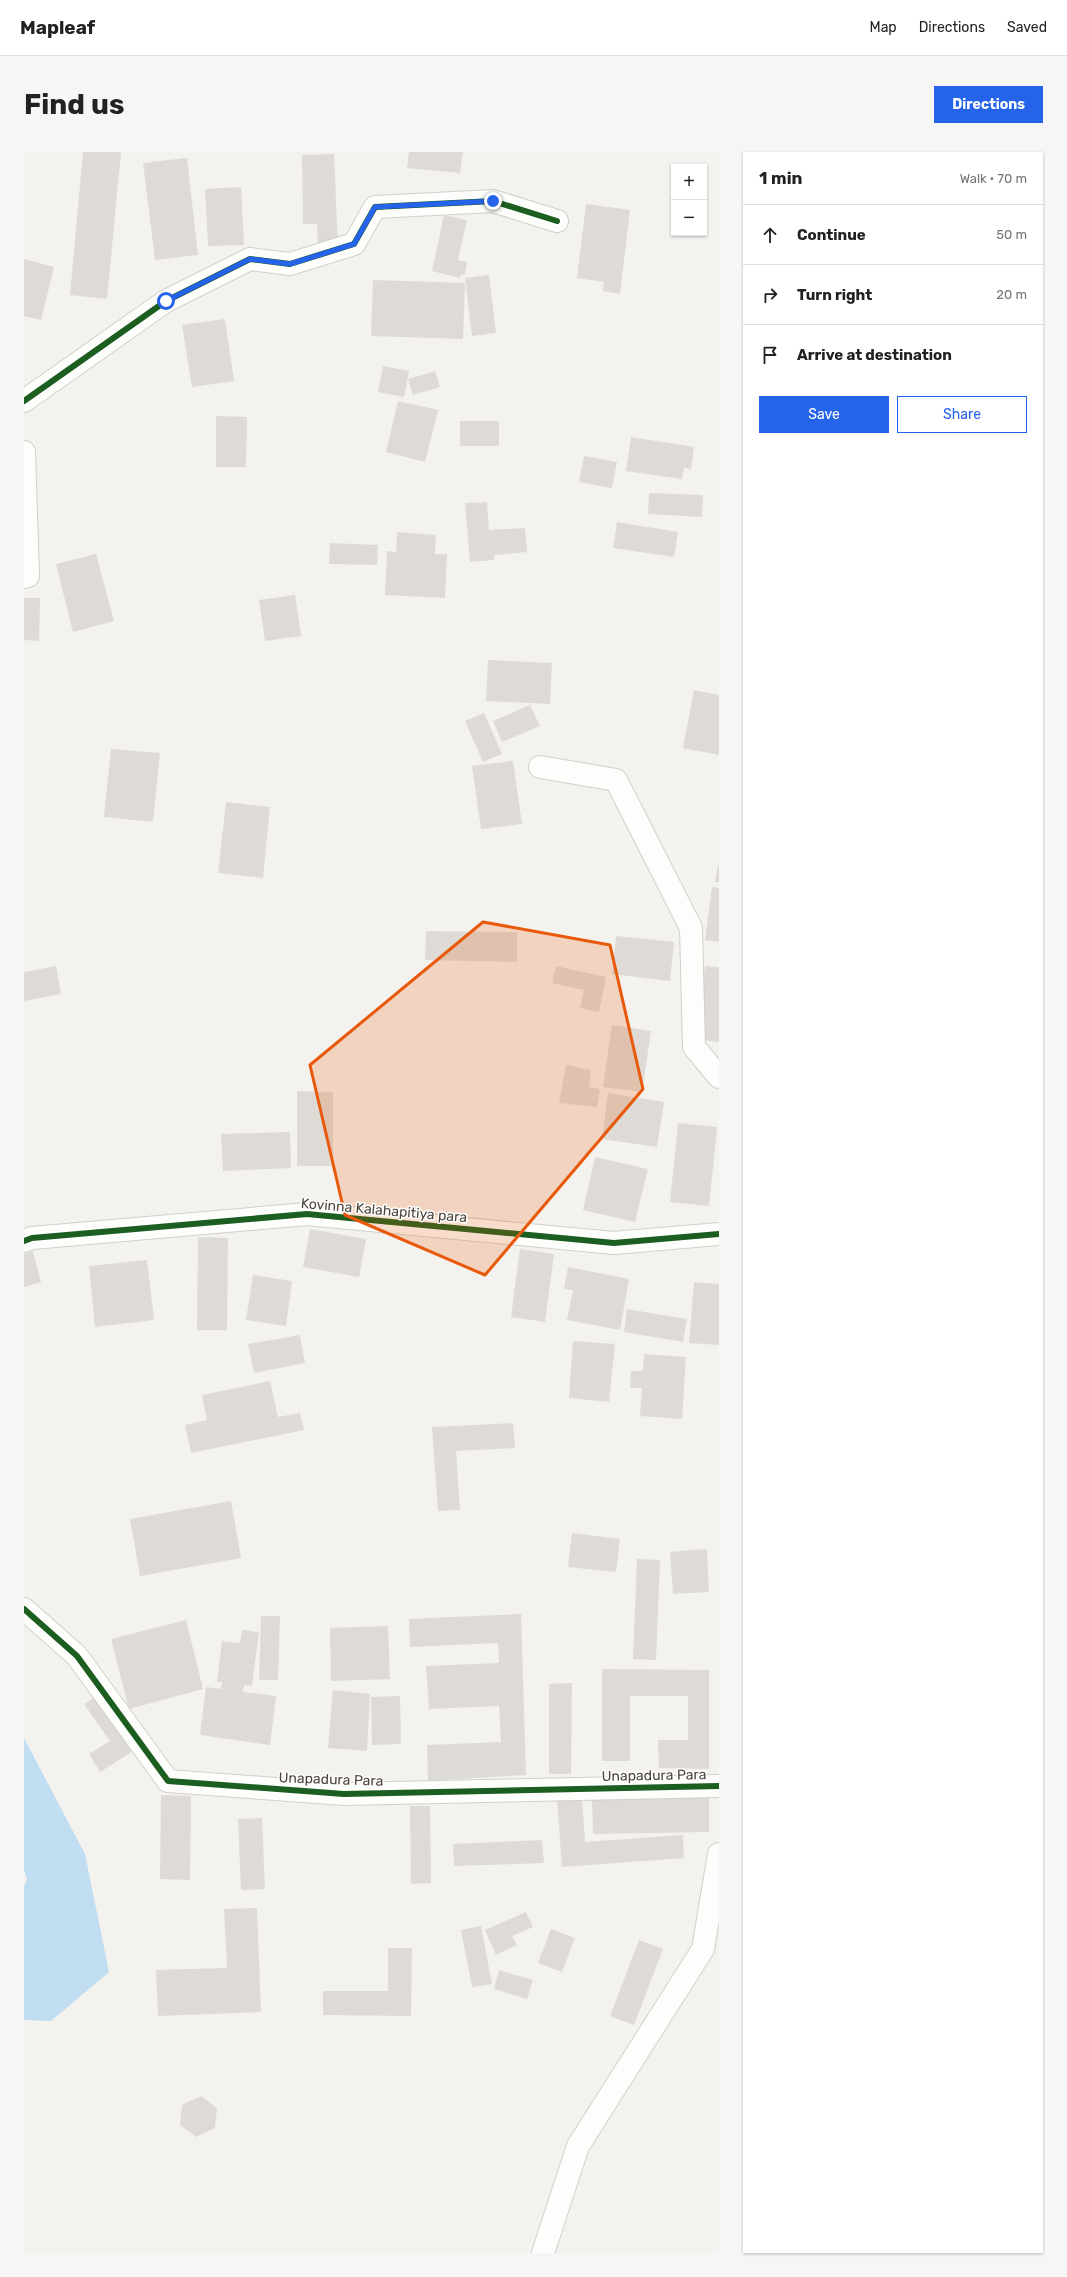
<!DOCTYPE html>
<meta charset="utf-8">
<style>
:root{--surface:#fff;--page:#f6f6f6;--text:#222;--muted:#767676;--line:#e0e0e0;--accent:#2563eb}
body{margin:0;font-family:Rubik,sans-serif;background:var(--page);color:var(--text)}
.controls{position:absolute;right:12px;top:12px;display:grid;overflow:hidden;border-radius:0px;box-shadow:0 1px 3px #0004}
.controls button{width:36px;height:36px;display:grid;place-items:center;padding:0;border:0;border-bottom:1px solid var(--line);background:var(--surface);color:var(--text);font:20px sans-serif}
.stop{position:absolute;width:12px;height:12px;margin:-9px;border:3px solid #2563eb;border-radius:50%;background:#fff}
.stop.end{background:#2563eb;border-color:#fff;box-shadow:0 1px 4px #0008}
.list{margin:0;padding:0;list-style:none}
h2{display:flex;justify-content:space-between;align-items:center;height:52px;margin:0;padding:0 16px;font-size:17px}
h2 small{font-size:13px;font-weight:400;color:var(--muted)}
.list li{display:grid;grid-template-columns:26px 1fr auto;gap:12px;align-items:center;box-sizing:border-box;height:60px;padding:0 16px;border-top:1px solid var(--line)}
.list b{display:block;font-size:15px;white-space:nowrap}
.list em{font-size:13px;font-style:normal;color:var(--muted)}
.actions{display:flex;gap:8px;padding:12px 16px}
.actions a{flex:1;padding:9px 0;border:1px solid var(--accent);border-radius:0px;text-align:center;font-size:14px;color:var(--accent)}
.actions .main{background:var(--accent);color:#fff}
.icon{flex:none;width:22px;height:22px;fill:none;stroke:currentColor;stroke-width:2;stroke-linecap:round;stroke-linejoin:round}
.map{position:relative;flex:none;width:695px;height:2101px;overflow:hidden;border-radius:0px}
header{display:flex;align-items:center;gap:24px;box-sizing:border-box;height:56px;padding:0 20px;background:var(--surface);border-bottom:1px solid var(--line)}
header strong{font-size:19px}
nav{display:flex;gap:22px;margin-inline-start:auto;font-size:14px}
.intro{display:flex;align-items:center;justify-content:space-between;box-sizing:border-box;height:96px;padding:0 24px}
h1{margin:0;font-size:28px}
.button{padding:10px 18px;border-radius:0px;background:var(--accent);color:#fff;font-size:14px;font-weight:700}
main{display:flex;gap:24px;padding:0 24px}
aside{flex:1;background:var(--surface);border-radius:0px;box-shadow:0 1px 3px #0004}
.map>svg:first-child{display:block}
.water{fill:#c0ddf1}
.building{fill:#dedbd6}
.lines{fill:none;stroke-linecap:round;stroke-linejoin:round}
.minor-casing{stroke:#d2d0cb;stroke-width:24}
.minor{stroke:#fdfdfc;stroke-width:22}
.cycleway-casing{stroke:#fff;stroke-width:8}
.cycleway{stroke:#1b5e20;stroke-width:6}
.route{stroke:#2563eb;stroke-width:5}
.marked{fill:#e8590c;fill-opacity:0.2;stroke:#e8590c;stroke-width:3;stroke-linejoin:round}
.labels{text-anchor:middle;stroke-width:3;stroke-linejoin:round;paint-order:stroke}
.street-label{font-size:14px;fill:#4b4439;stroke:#fff}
</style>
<header>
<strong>Mapleaf</strong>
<nav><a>Map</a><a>Directions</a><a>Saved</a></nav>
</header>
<div class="intro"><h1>Find us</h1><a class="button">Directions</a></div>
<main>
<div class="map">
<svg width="695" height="2101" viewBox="0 0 695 2101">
<rect width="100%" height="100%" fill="#f4f2ee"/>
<path class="water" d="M0,1586L61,1702L85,1820L27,1869L0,1868V1735L3,1727L0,1718Z"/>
<g class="building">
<path d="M59,0H97L83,147L46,143Z"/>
<path d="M385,0H439L436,21L383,16Z"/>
<path d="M310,2L314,95H294L293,72H279L278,3Z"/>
<path d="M163,6L174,103L131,108L119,11Z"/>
<path d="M217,35L220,93L184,94L181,37Z"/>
<path d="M562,52L606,58L596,142L579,139L580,130L553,126Z"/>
<path d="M420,63L443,68L434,108L443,110L441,123L437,122L436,126L408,119Z"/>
<path d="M0,107L30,115L17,168L0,164Z"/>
<path d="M465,123L472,181L448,184L441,126Z"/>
<path d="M349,128L441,131L439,187L347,184Z"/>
<path d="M201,167L210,229L168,235L158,173Z"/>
<path d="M359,214L385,219L380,245L354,240Z"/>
<path d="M411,219L416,235L389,243L384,227Z"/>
<path d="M374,249L414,258L401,310L362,300Z"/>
<path d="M192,264L223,265L222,315H192Z"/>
<rect x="436" y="269" width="39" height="25"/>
<path d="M607,285L670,295L667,317L660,316L658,327L602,319Z"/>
<path d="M560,304L593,310L588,336L555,330Z"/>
<path d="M625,341L679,343L678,365L624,362Z"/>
<path d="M463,350L465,378L501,376L503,400L470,403V408L446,410L441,351Z"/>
<path d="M593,370L654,380L650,405L589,396Z"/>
<path d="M373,380L412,383L411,402H423L421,446L361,443L363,399L372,400Z"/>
<path d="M306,391L354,393L353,413L305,412Z"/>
<path d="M72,402L90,469L49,480L32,412Z"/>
<path d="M271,443L277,484L241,489L235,448Z"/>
<path d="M0,446H16L15,489L0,488Z"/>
<path d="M464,508L528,511L526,552L462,549Z"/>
<path d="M670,538L695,543V603L659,596Z"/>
<path d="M506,553L516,574L478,590L469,569Z"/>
<path d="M460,561L478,602L459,610L441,569Z"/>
<path d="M87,597L136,601L129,670L80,665Z"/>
<path d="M489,609L498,672L457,677L448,614Z"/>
<path d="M202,650L246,655L239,726L194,721Z"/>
<path d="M694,713H695V730H691Z"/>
<path d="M688,735L695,736V790L681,788Z"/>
<path d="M402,779L493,780V810L401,808Z"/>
<path d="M592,784L650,790L646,829L588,822Z"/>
<path d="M32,814L37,842L0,849V820Z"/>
<path d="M532,814L582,825L575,860L556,856L560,838L528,831Z"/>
<path d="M681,814L695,815V890L672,887Z"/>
<path d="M588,873L627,879L618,940L579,935Z"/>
<path d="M542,913L567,918L565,935L576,937L573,955L535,951Z"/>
<path d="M273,939L309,940V1014H273Z"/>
<path d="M584,941L640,950L633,995L578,987Z"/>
<path d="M654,971L693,975L685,1054L646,1050Z"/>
<path d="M266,980L267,1016L199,1019L197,982Z"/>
<path d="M571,1005L624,1017L611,1070L559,1058Z"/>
<path d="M286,1077L342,1087L335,1125L279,1115Z"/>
<path d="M174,1085L204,1086L203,1178H173Z"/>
<path d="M496,1097L530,1102L521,1170L487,1165Z"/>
<path d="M9,1099L17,1130L0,1135V1102Z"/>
<path d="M123,1108L130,1168L71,1175L65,1114Z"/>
<path d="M544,1115L605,1127L596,1178L543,1168L549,1138L540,1137Z"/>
<path d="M229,1123L268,1129L262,1174L222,1168Z"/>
<path d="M670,1130L695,1132V1193L665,1191Z"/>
<path d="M603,1157L663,1167L659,1190L600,1180Z"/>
<path d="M276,1183L281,1211L230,1221L224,1192Z"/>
<path d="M549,1189L591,1192L585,1250L545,1246Z"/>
<path d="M620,1202L662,1205L658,1267L616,1264L618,1236H606L607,1219H619Z"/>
<path d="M246,1229L254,1265L276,1261L280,1278L167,1301L161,1273L183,1268L178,1243Z"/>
<path d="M489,1271L491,1296L432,1299L436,1358L414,1359L408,1275Z"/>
<path d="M207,1349L217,1406L116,1424L106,1367Z"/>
<path d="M548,1381L596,1387L592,1420L544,1415Z"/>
<path d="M683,1397L685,1440L649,1442L646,1400Z"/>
<path d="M613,1407L636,1408L632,1508L609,1507Z"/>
<path d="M497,1462L502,1623L404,1629L403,1593L477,1590L475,1554L405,1557L402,1514L475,1511L474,1491L386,1495L385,1467Z"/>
<path d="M237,1464H256L254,1528H235Z"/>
<path d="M162,1468L179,1537L105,1557L87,1487Z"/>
<path d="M364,1474L366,1527L307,1529L306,1476Z"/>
<path d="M218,1478L235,1480L228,1534L220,1533L219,1540L252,1544L246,1593L176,1583L182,1535L197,1537L198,1530H193L198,1489L216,1491Z"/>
<path d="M578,1517L685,1518V1617L635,1616L634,1588H664V1544H606V1609H578Z"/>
<path d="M548,1531L547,1622H525V1532Z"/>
<path d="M309,1538L346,1542L343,1599L304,1596Z"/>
<path d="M73,1544L109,1599L76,1620L65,1602L86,1589L60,1552Z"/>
<path d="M376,1544L377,1592L348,1593L347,1545Z"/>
<path d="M137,1643L167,1644L166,1728L136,1727Z"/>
<path d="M685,1644V1680L569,1682L568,1646Z"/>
<path d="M558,1646L561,1690L659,1683L660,1706L538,1715L533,1648Z"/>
<path d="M386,1654H406L407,1731L387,1732Z"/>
<path d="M238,1666L241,1737L217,1738L214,1667Z"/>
<path d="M518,1688L520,1711L430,1714L429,1692Z"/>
<path d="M233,1756L237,1860L134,1864L132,1818L203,1816L200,1757Z"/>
<path d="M502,1760L509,1775L488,1784L493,1793L472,1803L461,1778Z"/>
<path d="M457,1774L468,1832L448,1835L437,1778Z"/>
<path d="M527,1777L551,1786L538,1820L514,1811Z"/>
<path d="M615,1788L639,1797L610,1873L586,1864Z"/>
<path d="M364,1796H388L387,1864L299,1863V1839H364Z"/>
<path d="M475,1818L509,1828L503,1847L470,1837Z"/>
<path d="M177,1944L193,1956L191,1976L172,1985L156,1973L158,1953Z"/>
</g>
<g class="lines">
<g class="minor-casing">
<g id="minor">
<path d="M0,249L142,149L226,107L266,112L330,92L351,55L469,49L533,69"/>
<path d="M0,300L4,424L0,425"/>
<path d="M516,615L592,628L667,776L670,895L695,925"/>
<path d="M0,1089L8,1086L283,1062L590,1091L695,1082"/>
<path d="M0,1457L53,1504L144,1629L320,1642L695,1634"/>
<path d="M519,2101L554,1994L679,1797L695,1702"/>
</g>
</g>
<use href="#minor" class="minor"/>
<g class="cycleway-casing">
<g id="cycleway">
<path d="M0,249L142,149L226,107L266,112L330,92L351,55L469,49L533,69"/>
<path d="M0,1089L8,1086L283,1062L590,1091L695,1082"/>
<path d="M0,1457L53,1504L144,1629L320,1642L695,1634"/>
</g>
</g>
<use href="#cycleway" class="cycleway"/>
</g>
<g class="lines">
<path class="route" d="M142,149L226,107L266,112L330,92L351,55L469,49"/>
</g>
<path class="marked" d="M459,770L586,793L619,937L461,1123L321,1063L286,913Z"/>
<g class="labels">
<g class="street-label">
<text transform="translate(360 1058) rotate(5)" y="5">Kovinna Kalahapitiya para</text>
<text transform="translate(630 1623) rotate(-1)" y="5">Unapadura Para</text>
<text transform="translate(307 1627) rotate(2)" y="5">Unapadura Para</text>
</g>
</g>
</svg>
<div class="controls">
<button>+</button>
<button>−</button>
</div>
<div class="stop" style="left:142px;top:149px"></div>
<div class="stop end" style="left:469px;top:49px"></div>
</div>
<aside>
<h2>1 min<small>Walk · 70 m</small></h2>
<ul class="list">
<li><svg class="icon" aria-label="ahead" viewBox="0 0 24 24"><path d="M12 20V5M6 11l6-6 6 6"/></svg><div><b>Continue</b></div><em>50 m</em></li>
<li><svg class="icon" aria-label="right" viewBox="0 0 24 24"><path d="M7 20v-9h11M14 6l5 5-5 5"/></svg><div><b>Turn right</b></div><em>20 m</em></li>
<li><svg class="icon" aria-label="arrive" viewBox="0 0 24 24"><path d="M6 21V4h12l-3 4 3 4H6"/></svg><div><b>Arrive at destination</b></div></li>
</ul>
<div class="actions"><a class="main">Save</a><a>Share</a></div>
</aside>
</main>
